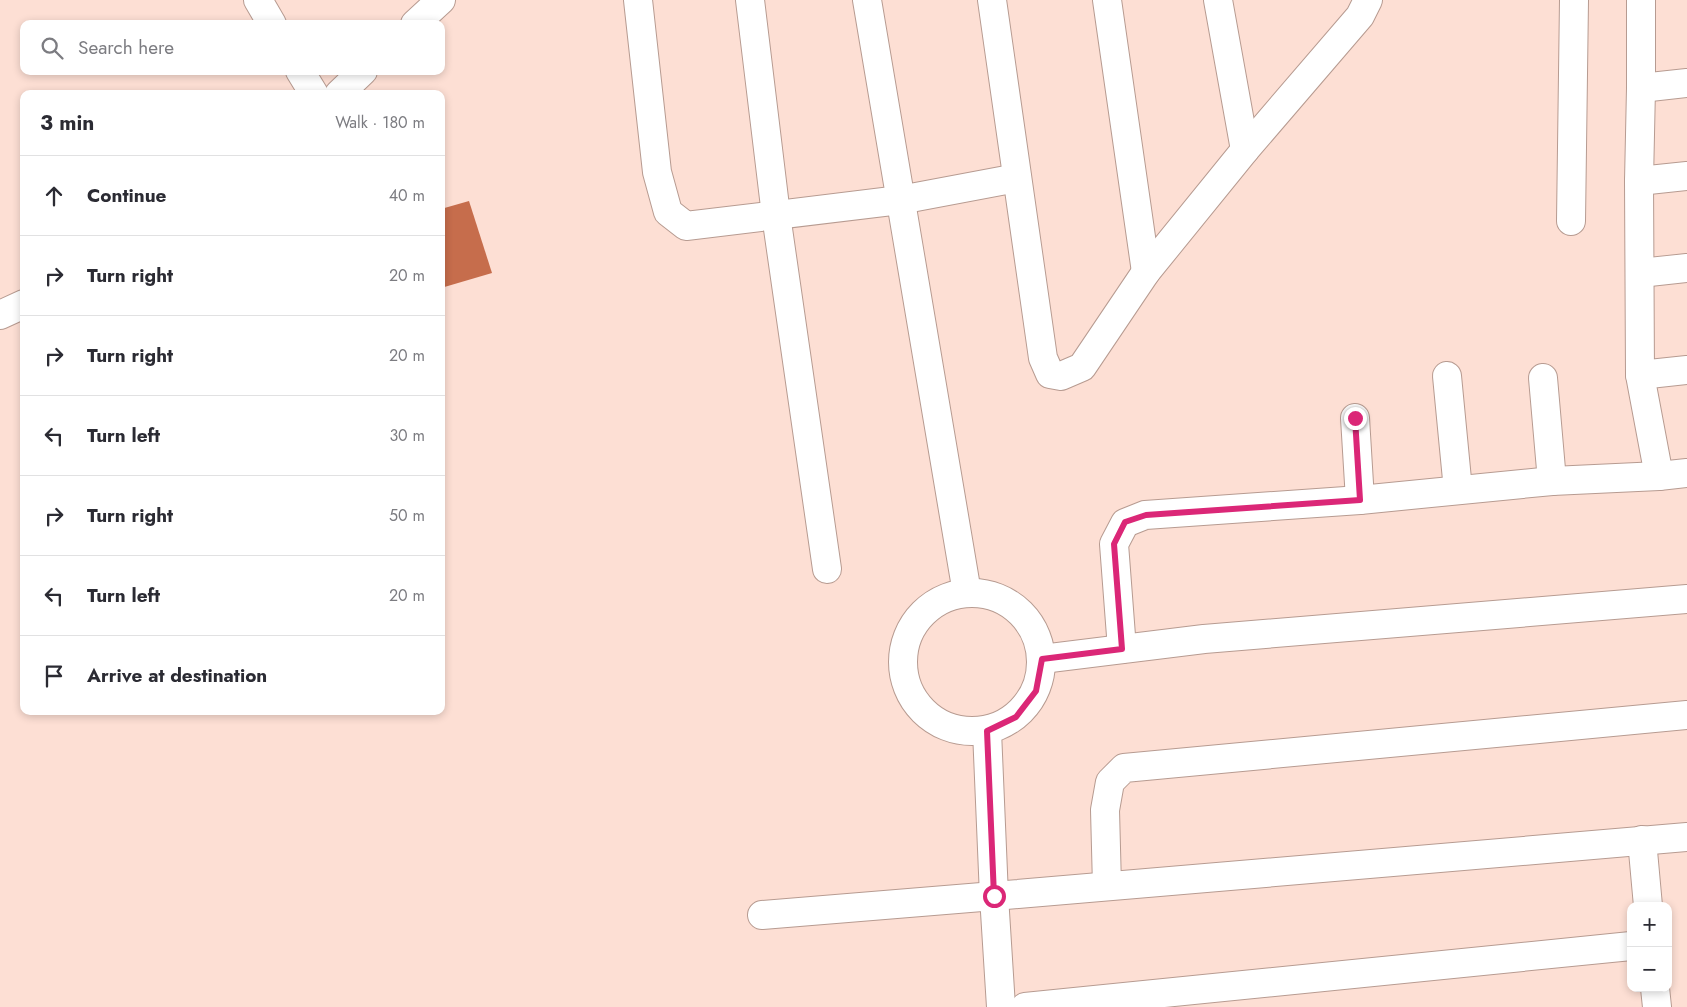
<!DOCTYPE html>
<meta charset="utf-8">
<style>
:root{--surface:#fff;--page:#f7f7f7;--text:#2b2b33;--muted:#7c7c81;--line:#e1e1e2}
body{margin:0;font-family:Jost,sans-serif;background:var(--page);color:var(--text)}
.controls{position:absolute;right:15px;bottom:15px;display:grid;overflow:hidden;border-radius:10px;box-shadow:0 2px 8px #0003}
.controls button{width:45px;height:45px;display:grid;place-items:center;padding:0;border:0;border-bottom:1px solid var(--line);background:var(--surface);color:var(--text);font:25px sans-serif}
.stop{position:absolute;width:15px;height:15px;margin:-11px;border:4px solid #db2777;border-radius:50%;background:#fff}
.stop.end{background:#db2777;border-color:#fff;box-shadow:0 1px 5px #0008}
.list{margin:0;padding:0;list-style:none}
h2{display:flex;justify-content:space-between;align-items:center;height:65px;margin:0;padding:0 20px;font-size:21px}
h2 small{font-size:16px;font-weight:400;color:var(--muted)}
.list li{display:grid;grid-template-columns:32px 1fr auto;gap:15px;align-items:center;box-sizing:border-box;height:80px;padding:0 20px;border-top:1px solid var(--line)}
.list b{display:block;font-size:19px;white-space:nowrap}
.list em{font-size:16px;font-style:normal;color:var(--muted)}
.icon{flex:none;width:28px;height:28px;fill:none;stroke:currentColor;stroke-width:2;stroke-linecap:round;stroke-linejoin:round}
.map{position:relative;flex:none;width:1687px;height:1007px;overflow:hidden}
.search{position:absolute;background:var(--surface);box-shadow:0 2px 8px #0003;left:20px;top:20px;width:425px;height:55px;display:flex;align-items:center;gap:12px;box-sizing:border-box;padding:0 18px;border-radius:10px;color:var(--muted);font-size:19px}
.panel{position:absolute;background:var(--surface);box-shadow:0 2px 8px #0003;left:20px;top:90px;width:425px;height:625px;border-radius:10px}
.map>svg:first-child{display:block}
.water{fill:#c66d4c}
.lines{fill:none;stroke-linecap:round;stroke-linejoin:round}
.minor-casing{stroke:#b79b91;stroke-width:30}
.minor{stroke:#fff;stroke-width:28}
.route{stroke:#db2777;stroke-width:6}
</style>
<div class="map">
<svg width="1687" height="1007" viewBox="0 0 1687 1007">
<rect width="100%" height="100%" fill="#fddfd4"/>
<path class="water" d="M469,201L492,273L441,288V209Z"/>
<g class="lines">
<g class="minor-casing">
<g id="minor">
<path d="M258,0L272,24"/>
<path d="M638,0L657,172L668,212L686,226L900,200L1017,178"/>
<path d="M750,0L776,215L827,569"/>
<path d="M867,0L967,593"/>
<path d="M992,0L1043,358L1050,374L1061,376L1082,367L1146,272L1245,150L1360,16L1368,0"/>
<path d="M1107,0L1146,272"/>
<path d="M1218,0L1245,150"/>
<path d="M1641,0V88L1639,181L1640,375L1659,476"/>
<path d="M415,24L441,0"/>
<path d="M300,71L314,94"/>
<path d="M1641,88L1687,83"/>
<path d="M339,94L363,71"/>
<path d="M1639,181L1687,176"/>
<path d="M1571,221L1574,0"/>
<path d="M1640,273L1687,268"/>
<path d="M0,315L24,304"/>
<path d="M1640,375L1687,370"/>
<path d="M1447,376L1458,490"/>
<path d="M1543,378L1552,481"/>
<path d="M1355,418L1360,500"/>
<circle cx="972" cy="662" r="69"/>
<path d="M1122,649L1114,544L1125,523L1145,515L1360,500L1552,481L1659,476L1687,473"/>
<path d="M1042,659L1204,639L1687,599"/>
<path d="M987,731L994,896L1001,1007"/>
<path d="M1642,840L1648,906"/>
<path d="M1107,886L1105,810L1110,782L1124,768L1687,715"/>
<path d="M762,915L994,896L1687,837"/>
<path d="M1655,988L1657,1007"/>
<path d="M1025,1007L1631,946"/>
</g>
</g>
<use href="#minor" class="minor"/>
</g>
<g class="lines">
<path class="route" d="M994,896L987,731L1016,717L1036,691L1042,659L1122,649L1114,544L1125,522L1146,515L1360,500L1355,418"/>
</g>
</svg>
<div class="controls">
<button>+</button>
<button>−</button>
</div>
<div class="stop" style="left:994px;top:896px"></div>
<div class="stop end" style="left:1355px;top:418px"></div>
<div class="search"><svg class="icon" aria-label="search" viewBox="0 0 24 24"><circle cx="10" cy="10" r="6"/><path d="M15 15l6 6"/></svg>Search here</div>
<section class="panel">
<h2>3 min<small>Walk · 180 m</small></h2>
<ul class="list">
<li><svg class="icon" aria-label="ahead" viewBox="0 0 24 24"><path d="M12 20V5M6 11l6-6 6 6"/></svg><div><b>Continue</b></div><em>40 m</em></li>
<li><svg class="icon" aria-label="right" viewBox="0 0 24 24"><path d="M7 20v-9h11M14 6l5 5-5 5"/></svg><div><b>Turn right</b></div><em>20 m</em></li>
<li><svg class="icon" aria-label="right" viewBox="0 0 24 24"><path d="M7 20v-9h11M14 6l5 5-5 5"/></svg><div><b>Turn right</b></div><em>20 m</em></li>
<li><svg class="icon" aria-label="left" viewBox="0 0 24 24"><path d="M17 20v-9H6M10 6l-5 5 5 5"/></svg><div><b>Turn left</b></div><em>30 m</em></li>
<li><svg class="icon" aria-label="right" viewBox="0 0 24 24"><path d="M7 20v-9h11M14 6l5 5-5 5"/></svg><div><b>Turn right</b></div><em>50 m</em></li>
<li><svg class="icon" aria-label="left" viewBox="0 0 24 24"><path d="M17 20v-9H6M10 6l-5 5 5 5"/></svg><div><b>Turn left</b></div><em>20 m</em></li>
<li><svg class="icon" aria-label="arrive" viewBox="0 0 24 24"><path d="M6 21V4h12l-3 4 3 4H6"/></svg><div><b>Arrive at destination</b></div></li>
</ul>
</section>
</div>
